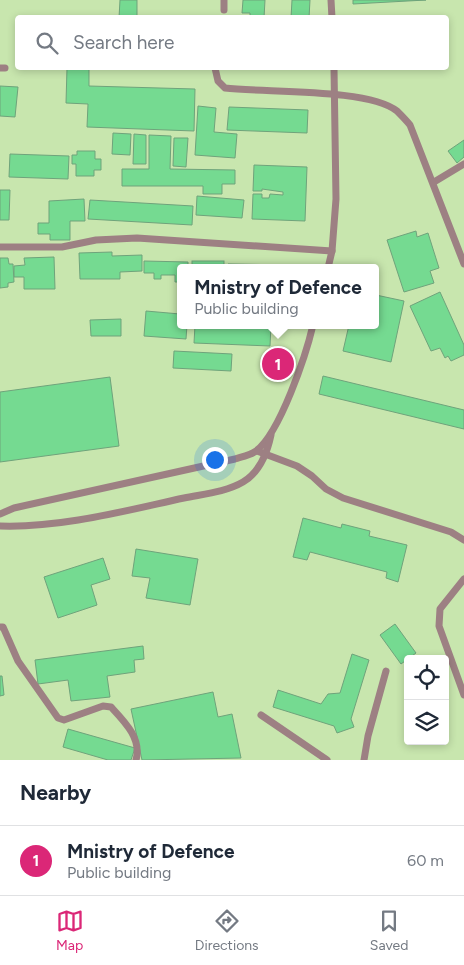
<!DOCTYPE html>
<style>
:root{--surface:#fff;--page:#f6f6f7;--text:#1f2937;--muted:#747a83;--line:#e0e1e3;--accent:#db2777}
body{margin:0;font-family:Figtree,sans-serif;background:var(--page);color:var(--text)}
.controls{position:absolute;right:15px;bottom:15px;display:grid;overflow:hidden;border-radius:5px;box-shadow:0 2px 8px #0003}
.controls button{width:45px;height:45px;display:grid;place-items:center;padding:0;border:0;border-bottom:1px solid var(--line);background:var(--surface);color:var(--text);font:25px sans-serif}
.you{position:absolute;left:214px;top:459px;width:18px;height:18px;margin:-12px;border:4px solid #fff;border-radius:50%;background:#1a73e8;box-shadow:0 0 0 8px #1a73e833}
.badge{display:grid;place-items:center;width:32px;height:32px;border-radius:50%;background:var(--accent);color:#fff;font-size:16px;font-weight:700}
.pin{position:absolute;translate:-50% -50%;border:2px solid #fff;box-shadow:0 1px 5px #0006}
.popup{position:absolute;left:177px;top:264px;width:202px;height:65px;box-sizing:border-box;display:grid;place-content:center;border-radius:5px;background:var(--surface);filter:drop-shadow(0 1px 4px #0005);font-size:16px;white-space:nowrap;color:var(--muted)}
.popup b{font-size:19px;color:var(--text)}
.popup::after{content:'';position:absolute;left:50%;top:100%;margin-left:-10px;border:10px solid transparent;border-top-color:var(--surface)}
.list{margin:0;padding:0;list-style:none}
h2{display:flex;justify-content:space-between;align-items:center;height:65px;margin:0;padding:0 20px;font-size:21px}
h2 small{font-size:16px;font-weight:400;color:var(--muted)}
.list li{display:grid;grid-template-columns:32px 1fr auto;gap:15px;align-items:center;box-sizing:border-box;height:70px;padding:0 20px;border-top:1px solid var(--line)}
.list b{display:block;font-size:19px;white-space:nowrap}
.list p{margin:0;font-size:16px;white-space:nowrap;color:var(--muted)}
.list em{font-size:16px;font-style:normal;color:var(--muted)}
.icon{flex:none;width:28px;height:28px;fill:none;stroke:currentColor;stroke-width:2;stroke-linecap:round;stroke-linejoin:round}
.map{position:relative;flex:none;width:464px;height:760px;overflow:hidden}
.search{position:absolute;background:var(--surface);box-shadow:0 2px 8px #0003;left:15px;right:15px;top:15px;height:55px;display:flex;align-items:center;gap:12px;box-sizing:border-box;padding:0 18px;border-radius:5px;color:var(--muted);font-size:19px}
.sheet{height:135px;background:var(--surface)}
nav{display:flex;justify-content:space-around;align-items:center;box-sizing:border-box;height:70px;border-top:1px solid var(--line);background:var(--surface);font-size:14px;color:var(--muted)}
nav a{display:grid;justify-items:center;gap:2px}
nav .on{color:var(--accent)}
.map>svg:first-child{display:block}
.building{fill:#75da91;stroke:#6fa37b}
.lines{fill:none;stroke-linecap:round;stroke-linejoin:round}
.lane{stroke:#9d8083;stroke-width:7}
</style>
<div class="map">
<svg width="464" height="760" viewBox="0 0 464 760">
<rect width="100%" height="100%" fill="#c8e6ae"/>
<g class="building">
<path d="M120,0H137V18H119Z"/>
<path d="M243,0H265L264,18H250V13H242Z"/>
<path d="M292,0H310L309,18H291Z"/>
<path d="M353,0H426L353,4Z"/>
<path d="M67,68H89V86L195,89L194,131L87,127L88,104L66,103Z"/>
<path d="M0,86L18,87L15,117L0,116Z"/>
<path d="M198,106L216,108L214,132L237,134L235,158L195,155Z"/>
<path d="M229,107L308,110L307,133L227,130Z"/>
<path d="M113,133L131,134L130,155L112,154Z"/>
<path d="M134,134L146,135V164H133Z"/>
<path d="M149,135L171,136L170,169L235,170V184H222V194H203V186H122V169H149Z"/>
<path d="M174,138H188L186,167L173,166Z"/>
<path d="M464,140V157L457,163L448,151Z"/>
<path d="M77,151H95V159H101V170H94V176H76V164H72V155H77Z"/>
<path d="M10,154L69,156L68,179L9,177Z"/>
<path d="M254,165L307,167L305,221L252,219L253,194H262V198H269L270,194L283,195V192L262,189V191H253Z"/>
<path d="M0,190H10L9,220H0Z"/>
<path d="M197,196L244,200L242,218L196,215Z"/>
<path d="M84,199L85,221H70V240H50V234H38V223H49V201Z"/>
<path d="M90,200L193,206L192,225L88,219Z"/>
<path d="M416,231L417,237L428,233L439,268L430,271L434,283L404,292L387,240Z"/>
<path d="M112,252V256L142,255V271L120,272V279H80L79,253Z"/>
<path d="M54,257L55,289H24V277H14V266L25,265L24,258Z"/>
<path d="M0,258H8L9,264H13L14,282L8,283V287L0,288Z"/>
<path d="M144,261L188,262V268H180V282H175V275H161V279H154V273H144Z"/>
<rect x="192" y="261" width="32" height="7"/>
<path d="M228,264L293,265V268H228Z"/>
<path d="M440,292L464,345V355L451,361L448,356L445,358L440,348L431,351L410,306Z"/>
<path d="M376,295L404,301L391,362L343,351L349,325H376Z"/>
<path d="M146,311L180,314V325H187L186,339L144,336Z"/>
<path d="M121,319V336H91L90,320Z"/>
<path d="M195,325H271L270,346L194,343Z"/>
<path d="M174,351L232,354L231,371L173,368Z"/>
<path d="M323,376L464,410V429L319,394Z"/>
<path d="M110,377L119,446L0,462V392Z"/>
<path d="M303,518L341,528L342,524L370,531L369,536L407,545L398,582L386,578L387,572L310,552L307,560L293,557Z"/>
<path d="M136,549L198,559L190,605L146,598L150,578L132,576Z"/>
<path d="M103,558L110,579L91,585L97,605L58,618L44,577Z"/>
<path d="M395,624L416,653L401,664L380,635Z"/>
<path d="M143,646L144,659L134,660L135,672L107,676L110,697L71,701L68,680L38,684L35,660Z"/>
<path d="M352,654L369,660L351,719L354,727L337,733L334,726L273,707L278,690L321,704L328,694L340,693Z"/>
<path d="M0,676H2L4,695L0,696Z"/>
<path d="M213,692L218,717L232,714L241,758L142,760L131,709Z"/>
<path d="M68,729L135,748L131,760H108L63,747Z"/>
</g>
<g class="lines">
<g class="lane">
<path d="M331,0L332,18"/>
<path d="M224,10V0"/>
<path d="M0,68H5"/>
<path d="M215,68L218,81L225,88C264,93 368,88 397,111C401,115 406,120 410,125L464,264"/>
<path d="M434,182L464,164"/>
<path d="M0,247H62L96,240L137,238L332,251"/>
<path d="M328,268L332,251L336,199L334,68"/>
<path d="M257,451L297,466L312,476L326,489L343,498L451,532L464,540"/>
<path d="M0,514L14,508L235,459C241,457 251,455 256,451C280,433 306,355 313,325"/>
<path d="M0,526C61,528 124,511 184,498C203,494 226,492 243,482C260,472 267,454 271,435"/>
<path d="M464,579L440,609L439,626L464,695"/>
<path d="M0,627H3L18,661L58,718L64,720L103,706L111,707C125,722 142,739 136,760"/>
<path d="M261,715L327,760"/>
<path d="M364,760L368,736L386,671"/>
</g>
</g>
</svg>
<div class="controls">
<button><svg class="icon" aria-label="locate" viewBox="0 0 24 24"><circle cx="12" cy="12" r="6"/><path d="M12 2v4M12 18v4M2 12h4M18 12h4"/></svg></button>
<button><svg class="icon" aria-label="layers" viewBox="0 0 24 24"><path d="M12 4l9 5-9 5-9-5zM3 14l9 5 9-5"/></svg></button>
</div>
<div class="you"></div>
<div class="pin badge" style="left:278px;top:364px">1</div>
<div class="popup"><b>Mnistry of Defence</b>Public building</div>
<div class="search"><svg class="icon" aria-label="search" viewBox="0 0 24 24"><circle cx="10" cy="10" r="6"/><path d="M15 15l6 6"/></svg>Search here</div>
</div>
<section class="sheet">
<h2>Nearby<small></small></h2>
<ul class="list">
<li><span class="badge">1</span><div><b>Mnistry of Defence</b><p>Public building</p></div><em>60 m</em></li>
</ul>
</section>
<nav>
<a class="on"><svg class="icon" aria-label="map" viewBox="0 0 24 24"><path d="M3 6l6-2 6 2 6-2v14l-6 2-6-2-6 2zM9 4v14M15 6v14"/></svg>Map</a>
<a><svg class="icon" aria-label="directions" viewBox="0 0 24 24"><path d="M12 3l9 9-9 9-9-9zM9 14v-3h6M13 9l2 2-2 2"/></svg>Directions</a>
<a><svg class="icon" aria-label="saved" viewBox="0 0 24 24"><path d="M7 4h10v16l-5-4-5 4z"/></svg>Saved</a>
</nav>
